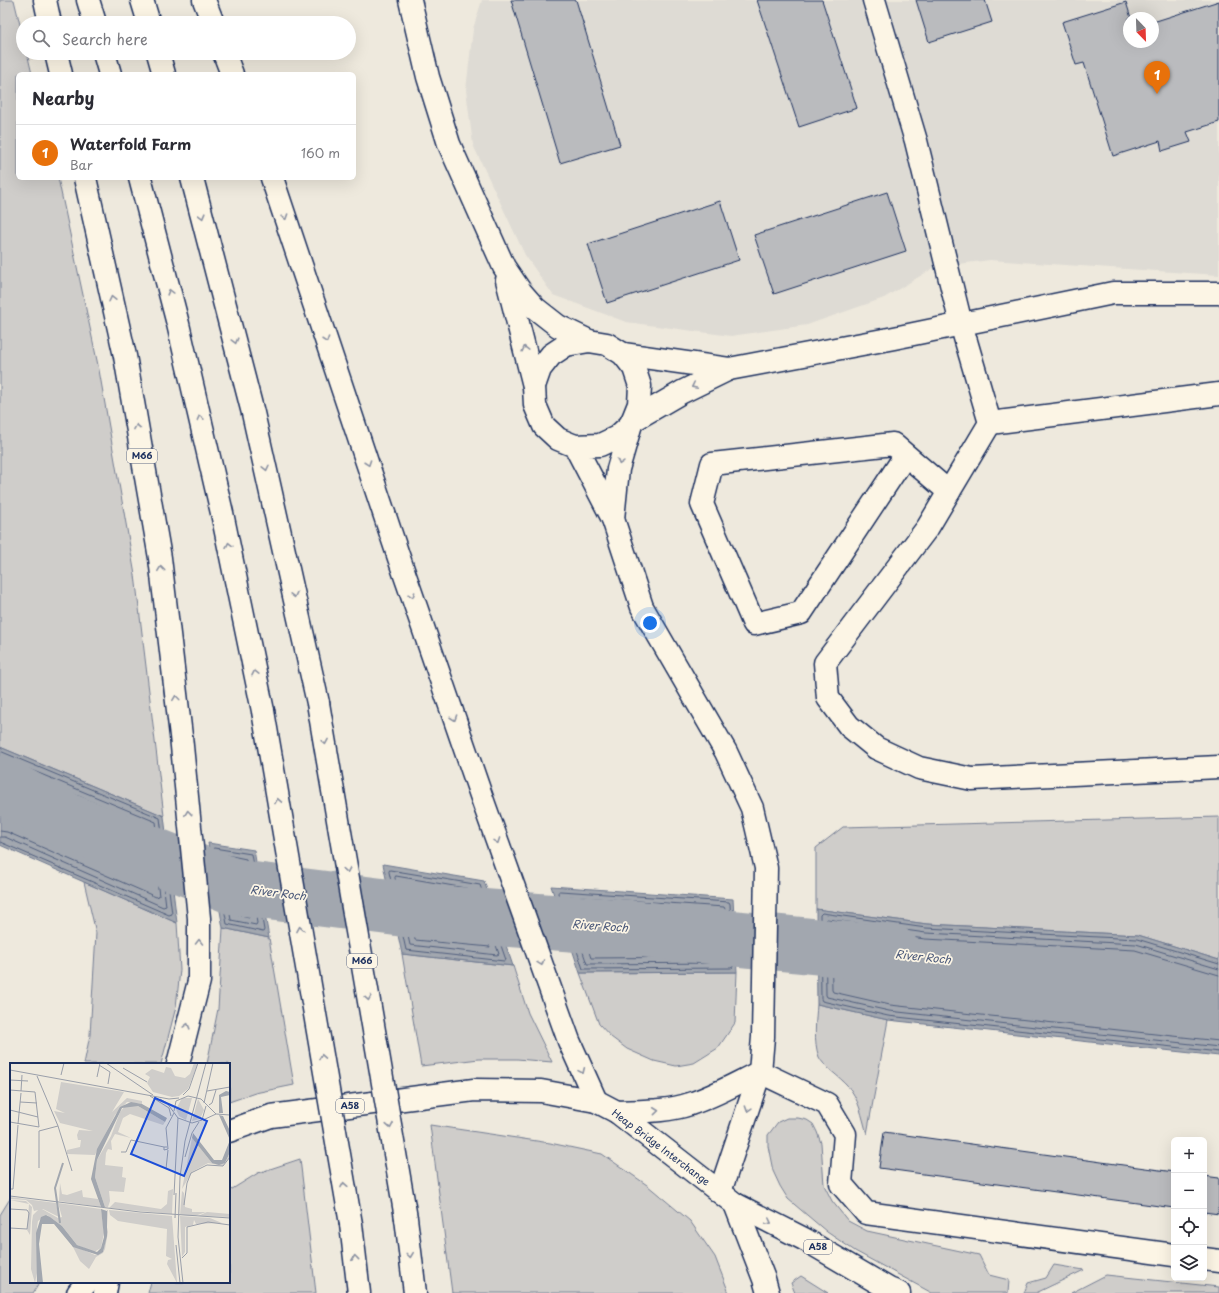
<!DOCTYPE html>
<meta charset="utf-8">
<style>
:root{--surface:#fff;--page:#f7f7f7;--text:#2b2b33;--muted:#7c7c81;--line:#e1e1e2;--accent:#1f6fb2}
body{margin:0;font-family:"Playpen Sans",sans-serif;background:var(--page);color:var(--text)}
.controls{position:absolute;right:12px;bottom:12px;display:grid;overflow:hidden;border-radius:6px;box-shadow:0 4px 16px #0002}
.controls button{width:36px;height:36px;display:grid;place-items:center;padding:0;border:0;border-bottom:1px solid var(--line);background:var(--surface);color:var(--text);font:20px sans-serif}
.compass{position:absolute;left:1123px;top:12px;width:36px;height:36px;border-radius:50%;background:var(--surface);box-shadow:0 4px 16px #0002;rotate:157deg}
.you{position:absolute;left:650px;top:623px;width:14px;height:14px;margin:-10px;border:3px solid #fff;border-radius:50%;background:#1a73e8;box-shadow:0 0 0 6px #1a73e833}
.badge{display:grid;place-items:center;width:26px;height:26px;border-radius:50%;background:var(--accent);color:#fff;font-size:13px;font-weight:700}
.pin{position:absolute;translate:-50% -33px;filter:drop-shadow(0 1px 2px #0008)}
.pin::after{content:'';position:absolute;top:21px;width:14px;height:12px;background:inherit;clip-path:polygon(0 0,100% 0,50% 100%)}
.list{margin:0;padding:0;list-style:none}
h2{display:flex;justify-content:space-between;align-items:center;height:52px;margin:0;padding:0 16px;font-size:17px}
h2 small{font-size:13px;font-weight:400;color:var(--muted)}
.list li{display:grid;grid-template-columns:26px 1fr auto;gap:12px;align-items:center;box-sizing:border-box;height:56px;padding:0 16px;border-top:1px solid var(--line)}
.list b{display:block;font-size:15px;white-space:nowrap}
.list p{margin:0;font-size:13px;white-space:nowrap;color:var(--muted)}
.list em{font-size:13px;font-style:normal;color:var(--muted)}
.icon{flex:none;width:22px;height:22px;fill:none;stroke:currentColor;stroke-width:2;stroke-linecap:round;stroke-linejoin:round}
.map{position:relative;flex:none;width:1219px;height:1293px;overflow:hidden}
.search{position:absolute;background:var(--surface);box-shadow:0 4px 16px #0002;left:16px;top:16px;width:340px;height:44px;display:flex;align-items:center;gap:10px;box-sizing:border-box;padding:0 14px;border-radius:22px;color:var(--muted);font-size:15px}
.panel{position:absolute;background:var(--surface);box-shadow:0 4px 16px #0002;left:16px;top:72px;width:340px;height:108px;border-radius:6px}
.map>svg:first-child{display:block}
.built{fill:#dedbd4;fill-rule:evenodd}
.green{fill:#cfcdca;stroke:#757e94}
.water{fill:#a2a7af;stroke:#6c778f}
.lines{fill:none;stroke-linecap:round;stroke-linejoin:round}
.shore{stroke:#515f7e;stroke-width:1}
.river{stroke:#a2a7af;stroke-width:56}
.building{fill:#babbbe;stroke:#1b2f5e}
.minor-casing{stroke:#1b2f5e;stroke-width:25}
.highway-casing{stroke:#1b2f5e;stroke-width:25}
.minor{stroke:#fcf5e5;stroke-width:22}
.highway{stroke:#fcf5e5;stroke-width:22}
.highway-bridge-casing{stroke:#1b2f5e;stroke-width:25;stroke-linecap:butt}
.highway-bridge{stroke:#fcf5e5;stroke-width:22}
.oneway{stroke:#8c92a2}
.labels{text-anchor:middle;stroke-width:3.5;stroke-linejoin:round;paint-order:stroke}
.shield{fill:#fcf5e5;stroke:#5e6a86;stroke-width:1}
.shield-label{font-size:9px;font-weight:bold;fill:#1b2f5e}
.street-label{font-size:10px;fill:#1b2f5e;stroke:#fcf5e5}
.water-label{font-size:11px;font-style:italic;fill:#445376;stroke:#fcf5e5}
.inset-river{fill:none;stroke:#a2a7af;stroke-width:2}
.inset-road{fill:none;stroke:#9a9faa;stroke-width:1}
.view{fill:#1d4ed8;fill-opacity:0.15;stroke:#1d4ed8;stroke-width:2}
.inset-edge{fill:none;stroke:#1b2f5e;stroke-width:2}
</style>
<div class="map">
<svg width="1219" height="1293" viewBox="0 0 1219 1293">
<rect width="100%" height="100%" fill="#eee9dd"/>
<filter id="ink" filterUnits="userSpaceOnUse"><feTurbulence type="fractalNoise" baseFrequency=".025" numOctaves="2"/><feDisplacementMap in="SourceGraphic" scale="8" xChannelSelector="R" yChannelSelector="G"/><feConvolveMatrix kernelMatrix="1 2 1 2 8 2 1 2 1" color-interpolation-filters="sRGB"/></filter>
<g filter="url(#ink)">
<path class="built" d="M482,0H1219V275L990,260L935,267L884,298L807,325L731,336L626,322L553,295L525,255L473,145L466,90L473,29ZM1129,18H1153V42H1129Z"/>
<g class="green">
<path d="M0,0H14L23,37V53H27L32,74H18V178H58L99,370L135,575L164,816L0,747Z"/>
<path d="M1219,817V960L1138,935L927,924L816,909V848L843,827Z"/>
<path d="M84,882L177,923L180,970L176,1007L161,1064H84L90,1035L96,933Z"/>
<path d="M223,928L269,938L294,1085L255,1093L229,1102V1064H207L218,1009Z"/>
<path d="M402,954L513,966L528,1013L552,1062L517,1059H479L421,1066Z"/>
<path d="M737,972L735,1023L718,1048L694,1063L676,1066L654,1061L627,1049L611,1037L599,1024L580,973Z"/>
<path d="M817,1004L888,1020L867,1134C862,1117 859,1098 847,1085C840,1077 823,1066 819,1057C813,1041 816,1021 817,1004Z"/>
<path d="M787,1118H798L807,1120L813,1124L817,1132L821,1143L824,1185L832,1201L848,1221L867,1231L979,1255L989,1275L1009,1280L1008,1293H932L855,1251L827,1232L788,1199L780,1186L773,1171L768,1146V1135L778,1122Z"/>
<path d="M430,1125L550,1143L602,1154L647,1185L690,1221L715,1257L729,1293H452Z"/>
<path d="M300,1159L316,1293H148L151,1282H229V1191L258,1173Z"/>
<path d="M11,1197V1282H40L33,1293H0V1215Z"/>
<path d="M1054,1265L1084,1270L1036,1293H1024L1028,1283L1046,1278Z"/>
<path d="M1106,1275L1219,1287V1293H1071Z"/>
<path d="M801,1276L828,1293H795L791,1283Z"/>
</g>
<g class="water">
<path d="M0,747L164,816L177,923L0,845Z"/>
<path d="M208,843L254,850L269,938L223,928Z"/>
<path d="M383,864L484,881L513,966L402,954Z"/>
<path d="M551,886L733,899L737,972L580,973Z"/>
<path d="M816,909L927,924L1138,935L1219,960V1056L888,1020L817,1004Z"/>
</g>
<g class="lines">
<g class="shore">
<path d="M0,751L160,818L172,914L169,915L0,842"/>
<path d="M0,757L156,822L166,906L163,907L5,837H0"/>
<path d="M0,763L150,826L159,896L156,897L7,832L0,831"/>
<path d="M214,848L251,854L264,930L263,932L227,924L213,850Z"/>
<path d="M222,854L246,859L257,923L256,925L231,920L220,856Z"/>
<path d="M229,861L241,864L250,916L249,918L236,915L227,864Z"/>
<path d="M390,870L480,885L506,960L504,961L406,950L389,872Z"/>
<path d="M396,876L477,890L499,954L497,955L410,945L395,878Z"/>
<path d="M405,883L472,895L490,947L415,940L403,886Z"/>
<path d="M560,891L729,902L730,904L733,967L731,968L583,969L558,893Z"/>
<path d="M567,896L724,907L725,909L727,962L726,963L587,964L565,899Z"/>
<path d="M575,903L718,913L719,914L721,956L719,957L591,958L573,905Z"/>
<path d="M1219,964L1137,939L926,928L822,913L820,915L821,999L822,1001L888,1016L1219,1052"/>
<path d="M1219,969L1136,944L926,933L827,919L825,921L826,995L827,997L889,1011L1219,1047"/>
<path d="M1219,975L1135,950L925,939L833,926L831,928L832,990L833,992L890,1005L1219,1041"/>
</g>
<path class="river" d="M0,784L67,821L237,888L445,914L630,928L893,954"/>
</g>
<g class="building">
<path d="M511,0H576L620,145L560,163Z"/>
<path d="M757,0H822L857,108L799,127Z"/>
<path d="M916,0H985L992,22L929,42Z"/>
<path d="M1219,1V122L1187,132L1191,142L1162,151L1160,141L1113,156L1084,63L1076,65L1062,22L1126,2L1131,18H1129V42H1153V22Z"/>
<path d="M887,192L906,251L774,294L754,235Z"/>
<path d="M720,201L739,260L607,303L588,244Z"/>
<path d="M884,1132L1174,1172V1208L879,1168Z"/>
<path d="M1204,1176L1219,1178V1214L1204,1212Z"/>
</g>
<g class="lines">
<g class="minor-casing">
<g id="minor">
<path d="M410,0L428,77L449,144L504,267L521,292L535,308L558,326L589,341"/>
<path d="M874,0L916,141L961,324L990,423L928,527L825,663L828,698L849,726L876,748L919,768L972,779L1219,767"/>
<path d="M507,280L534,386"/>
<path d="M623,354L729,369"/>
<path d="M632,421L682,392L729,369L894,338L1113,293H1219"/>
<path d="M990,423L1219,394"/>
<path d="M575,446L600,445L617,437L631,424L639,404L640,386L634,368L623,354L607,344L589,341L566,345L551,355L540,369L534,386L535,405L544,426L558,439L575,446L613,519L642,607L726,752L752,808L766,868L763,1037L760,1072L720,1192"/>
<path d="M905,456L801,613L754,624L702,504L712,464L893,444L949,492"/>
<path d="M613,519L618,469L631,424"/>
<path d="M760,1072L827,1104L845,1134L841,1184L866,1213L1174,1255"/>
<path d="M617,1112C641,1111 667,1112 690,1104C715,1096 737,1083 760,1072"/>
<path d="M1204,1259L1219,1261"/>
</g>
</g>
<g class="highway-casing">
<g id="highway">
<path d="M45,0L50,23"/>
<path d="M88,0L95,23"/>
<path d="M142,0L149,23"/>
<path d="M204,0L213,23"/>
<path d="M56,53L61,74"/>
<path d="M104,53L110,74"/>
<path d="M158,53L164,74"/>
<path d="M224,53L232,74"/>
<path d="M85,178L125,356L160,558L181,736L199,918V981L178,1064"/>
<path d="M140,178L178,324L222,513L263,711"/>
<path d="M192,178L253,413L318,703"/>
<path d="M272,178L399,558L484,804L569,1041L596,1101"/>
<path d="M229,1131L271,1116L474,1090L541,1091L596,1101L617,1112L735,1204L764,1279L768,1293"/>
<path d="M735,1204L804,1239L889,1289L899,1293"/>
<path d="M406,1218L415,1293"/>
<path d="M351,1224L359,1293"/>
<path d="M78,1293L87,1282"/>
<path d="M105,1293L107,1282"/>
</g>
</g>
<use href="#minor" class="minor"/>
<use href="#highway" class="highway"/>
<g class="highway-bridge-casing">
<g id="highway-bridge">
<path d="M318,703L406,1218"/>
<path d="M263,711L351,1224"/>
</g>
</g>
<use href="#highway-bridge" class="highway-bridge"/>
</g>
<defs><path id="oneway-chevron" d="M-2-3.5L2.5 0L-2 3.5" fill="none" stroke-width="1.6" stroke-linecap="round" stroke-linejoin="round"/></defs>
<g class="oneway">
<use href="#oneway-chevron" transform="translate(202 216) rotate(75)"/>
<use href="#oneway-chevron" transform="translate(285 217) rotate(71)"/>
<use href="#oneway-chevron" transform="translate(170 292) rotate(-105)"/>
<use href="#oneway-chevron" transform="translate(112 299) rotate(-103)"/>
<use href="#oneway-chevron" transform="translate(326 340) rotate(71)"/>
<use href="#oneway-chevron" transform="translate(235 341) rotate(75)"/>
<use href="#oneway-chevron" transform="translate(525 349) rotate(-104)"/>
<use href="#oneway-chevron" transform="translate(694 386) rotate(154)"/>
<use href="#oneway-chevron" transform="translate(200 418) rotate(-103)"/>
<use href="#oneway-chevron" transform="translate(137 427) rotate(-100)"/>
<use href="#oneway-chevron" transform="translate(620 462) rotate(106)"/>
<use href="#oneway-chevron" transform="translate(368 463) rotate(71)"/>
<use href="#oneway-chevron" transform="translate(266 468) rotate(77)"/>
<use href="#oneway-chevron" transform="translate(229 545) rotate(-102)"/>
<use href="#oneway-chevron" transform="translate(161 569) rotate(-97)"/>
<use href="#oneway-chevron" transform="translate(294 595) rotate(77)"/>
<use href="#oneway-chevron" transform="translate(412 595) rotate(71)"/>
<use href="#oneway-chevron" transform="translate(255 673) rotate(-102)"/>
<use href="#oneway-chevron" transform="translate(176 698) rotate(-97)"/>
<use href="#oneway-chevron" transform="translate(454 718) rotate(71)"/>
<use href="#oneway-chevron" transform="translate(325 742) rotate(80)"/>
<use href="#oneway-chevron" transform="translate(278 801) rotate(-100)"/>
<use href="#oneway-chevron" transform="translate(188 813) rotate(-96)"/>
<use href="#oneway-chevron" transform="translate(497 841) rotate(70)"/>
<use href="#oneway-chevron" transform="translate(347 870) rotate(80)"/>
<use href="#oneway-chevron" transform="translate(300 929) rotate(-100)"/>
<use href="#oneway-chevron" transform="translate(199 942) rotate(-90)"/>
<use href="#oneway-chevron" transform="translate(541 963) rotate(70)"/>
<use href="#oneway-chevron" transform="translate(368 998) rotate(80)"/>
<use href="#oneway-chevron" transform="translate(187 1026) rotate(-75)"/>
<use href="#oneway-chevron" transform="translate(322 1057) rotate(-100)"/>
<use href="#oneway-chevron" transform="translate(582 1071) rotate(66)"/>
<use href="#oneway-chevron" transform="translate(748 1109) rotate(108)"/>
<use href="#oneway-chevron" transform="translate(656 1111) rotate(-6)"/>
<use href="#oneway-chevron" transform="translate(390 1126) rotate(80)"/>
<use href="#oneway-chevron" transform="translate(344 1185) rotate(-100)"/>
<use href="#oneway-chevron" transform="translate(769 1222) rotate(27)"/>
<use href="#oneway-chevron" transform="translate(410 1255) rotate(83)"/>
<use href="#oneway-chevron" transform="translate(355 1258) rotate(-96)"/>
</g>
</g>
<g class="labels">
<g class="shield">
<rect x="127" y="449" width="30" height="14" rx="3"/>
<rect x="347" y="954" width="30" height="14" rx="3"/>
<rect x="336" y="1099" width="28" height="14" rx="3"/>
<rect x="804" y="1240" width="28" height="14" rx="3"/>
</g>
<g class="shield-label">
<text x="142" y="459">M66</text>
<text x="362" y="964">M66</text>
<text x="350" y="1109">A58</text>
<text x="818" y="1250">A58</text>
</g>
<g class="street-label">
<text transform="translate(661 1147) rotate(37)" y="4">Heap Bridge Interchange</text>
</g>
<g class="water-label">
<text transform="translate(278 893) rotate(7)" y="4">River Roch</text>
<text transform="translate(600 926) rotate(4)" y="4">River Roch</text>
<text transform="translate(923 957) rotate(6)" y="4">River Roch</text>
</g>
</g>
<g transform="translate(10 1063)">
<rect width="220" height="220" fill="#eee9dd"/>
<path d="M184,0H188L178,26L169,33L162,34L143,29L137,20L140,14L135,11L142,6L154,10L156,4L161,5L165,13L175,15L180,11ZM51,19L114,29L102,49L117,35L132,38V41L117,39L105,52L85,92L57,91V87L70,84L71,77H68L67,72L69,67L83,68L50,60L44,48L55,50L46,46ZM172,35H182L176,57L169,53L166,46ZM188,36L194,47L190,56L182,58ZM115,43H128L155,59L153,62L120,51L113,55L108,69L121,75L105,71L101,78L102,87L98,86L96,90L95,102L113,104L112,114L116,115L114,129L99,128L100,138L98,144H95L85,114L87,97L101,73L110,49ZM182,75L202,100H215L220,89V93L213,103L198,100L182,109L172,126ZM50,120L52,131L57,132L72,127L73,134L88,136L91,144L49,138ZM163,126L162,151L99,145L105,139L151,146L157,141L158,128ZM172,128L174,130L175,144L182,146V149H196L185,153L170,152ZM0,134L46,140L49,154L33,146L28,147L32,146L48,155L52,154L48,140L91,146L94,170L91,185L84,189L67,182L52,163L37,152L28,158L27,164L28,205L25,220L21,206L22,159L23,152L28,147L24,148L22,142L16,137L0,136ZM0,137L16,138L22,144L20,172L17,167L19,141ZM97,147H98V169L95,186L93,190L86,194L79,206L70,198L62,182L85,192L93,189L98,164ZM99,147L162,153L167,220L157,201L158,197L162,196L156,193L157,166L108,158L100,152ZM197,149L220,151V154L188,153ZM170,153L200,155L212,160L186,161L184,157L183,162L175,164V189L172,194Z" fill="#cfcdca"/>
<path d="M216,28L220,29V32L211,34L213,50H209V32ZM121,39L132,41L157,55L155,59L128,43L112,45L87,97L85,114L95,144H91L81,116L87,86L110,44ZM209,52L213,53L220,68V89L215,100L209,102L202,100L182,75L183,70L204,97H212L220,77ZM91,146L97,148V173L93,189L88,192L63,184L44,161H32L29,181L33,220H27L26,170L31,154L36,152L40,154L52,163L67,182L87,189L91,185L94,174Z" fill="#a2a7af"/>
<path class="inset-river" d="M50,160L45,125L53,100"/>
<path class="inset-road" d="M96,0L143,32M89,2L100,9L98,21M113,5L137,19M0,7L159,36L169,35M51,12L54,0M27,13L48,63M87,14L90,0M0,17L18,18M0,27L25,29L29,64L0,59M11,28L12,12M197,28L220,24M173,32L179,26L188,0M140,33L159,45L161,53M150,36L157,40L168,55L182,60L192,57L196,43M10,39L27,40M194,40L203,0M199,42L202,40L206,27M0,47L28,54M164,48L166,38L178,33L191,36L206,51M193,57L206,51L220,52M8,61L11,30M48,63L62,108M157,84H154V87L158,86L156,65L164,50M111,89H116L121,77L154,84M175,94L182,70L189,59M29,105V68L48,63M156,106L158,87M0,126H3L8,62M164,132L168,55M0,133L130,149L220,155M174,142L177,120L181,110L197,102L213,103L220,94M0,146L17,147L19,150L17,166L0,165M165,155L166,130M166,182L170,220M172,195L177,190V164L198,159L220,162M173,220L168,174L170,114L175,78L196,0"/>
<path class="view" d="M145,35L197,58L174,113L121,91Z"/>
<rect width="220" height="220" class="inset-edge"/>
</g>
</svg>
<div class="controls">
<button>+</button>
<button>−</button>
<button><svg class="icon" aria-label="locate" viewBox="0 0 24 24"><circle cx="12" cy="12" r="6"/><path d="M12 2v4M12 18v4M2 12h4M18 12h4"/></svg></button>
<button><svg class="icon" aria-label="layers" viewBox="0 0 24 24"><path d="M12 4l9 5-9 5-9-5zM3 14l9 5 9-5"/></svg></button>
</div>
<svg class="compass" viewBox="-18 -18 36 36"><path d="M0-13l5 13h-10z" fill="#e53935"/><path d="M0 13l5-13h-10z" fill="#7c7c81"/></svg>
<div class="you"></div>
<div class="pin badge" style="left:1157px;top:94px;background:#e8710a">1</div>
<div class="search"><svg class="icon" aria-label="search" viewBox="0 0 24 24"><circle cx="10" cy="10" r="6"/><path d="M15 15l6 6"/></svg>Search here</div>
<section class="panel">
<h2>Nearby<small></small></h2>
<ul class="list">
<li><span class="badge" style="background:#e8710a">1</span><div><b>Waterfold Farm</b><p>Bar</p></div><em>160 m</em></li>
</ul>
</section>
</div>
